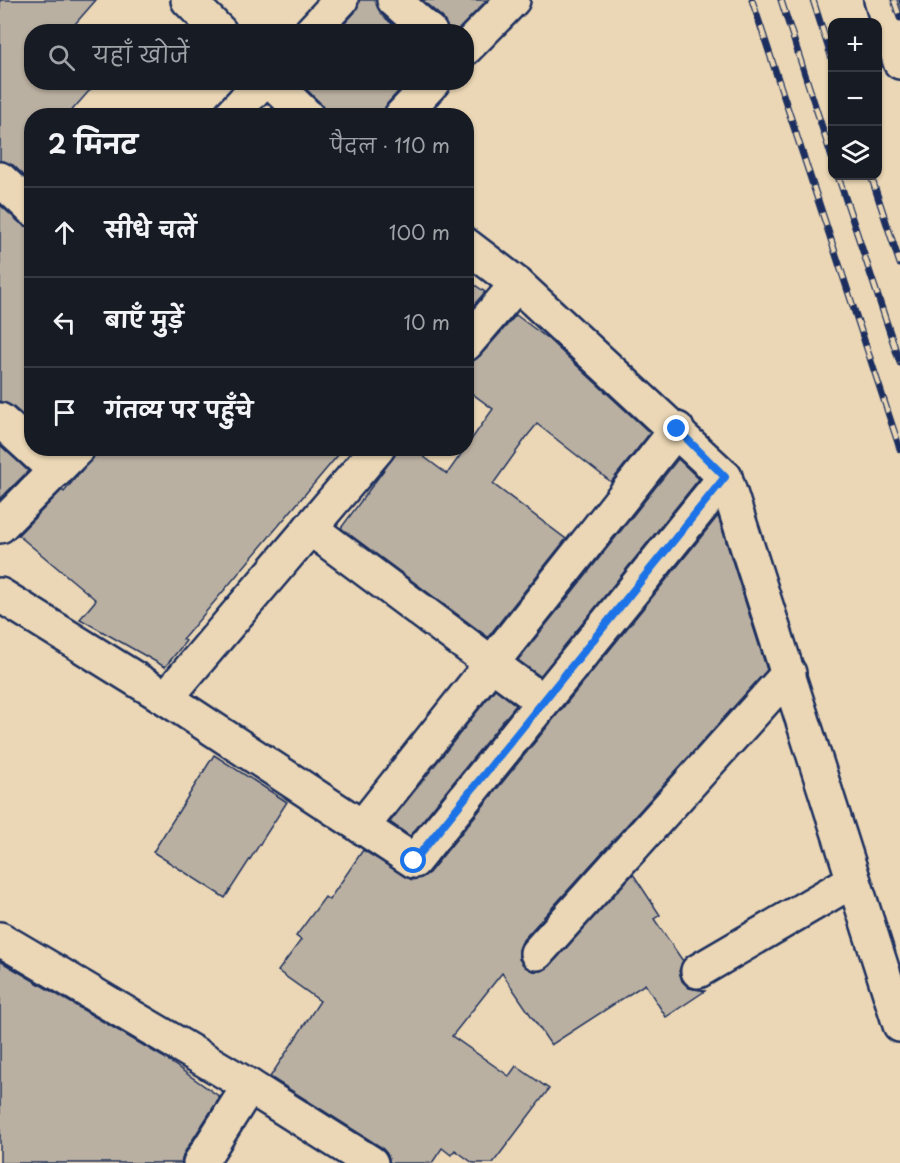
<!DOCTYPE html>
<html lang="hi">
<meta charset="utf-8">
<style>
:root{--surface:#171b24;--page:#242831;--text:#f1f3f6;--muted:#9ea1a6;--line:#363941}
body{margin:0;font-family:"Playpen Sans","Playpen Sans Deva",sans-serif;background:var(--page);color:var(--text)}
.controls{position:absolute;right:18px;top:18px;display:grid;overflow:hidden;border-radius:12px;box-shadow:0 2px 4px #0004}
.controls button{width:54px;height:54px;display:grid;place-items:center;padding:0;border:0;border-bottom:2px solid var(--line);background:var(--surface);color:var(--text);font:30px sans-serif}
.stop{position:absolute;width:18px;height:18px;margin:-14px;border:4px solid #1a73e8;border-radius:50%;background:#fff}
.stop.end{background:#1a73e8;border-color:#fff;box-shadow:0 2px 6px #0008}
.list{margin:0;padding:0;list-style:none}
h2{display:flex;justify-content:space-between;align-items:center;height:78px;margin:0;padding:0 24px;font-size:26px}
h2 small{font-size:20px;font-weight:400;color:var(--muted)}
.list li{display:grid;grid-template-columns:39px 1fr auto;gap:18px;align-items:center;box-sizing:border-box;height:90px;padding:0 24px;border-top:2px solid var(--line)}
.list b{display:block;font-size:22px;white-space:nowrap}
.list em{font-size:20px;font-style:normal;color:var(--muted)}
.icon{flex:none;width:33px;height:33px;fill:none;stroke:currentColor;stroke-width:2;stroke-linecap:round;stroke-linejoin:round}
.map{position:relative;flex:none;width:900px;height:1163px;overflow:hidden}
.search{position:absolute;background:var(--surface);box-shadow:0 2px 4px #0004;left:24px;top:24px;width:450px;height:66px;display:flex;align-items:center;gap:15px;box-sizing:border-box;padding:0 21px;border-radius:24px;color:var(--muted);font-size:22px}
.panel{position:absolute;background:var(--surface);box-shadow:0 2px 4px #0004;left:24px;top:108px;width:450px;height:348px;border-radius:24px}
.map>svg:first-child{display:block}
.building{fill:#bab0a1;stroke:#1b2f5e;stroke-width:1.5}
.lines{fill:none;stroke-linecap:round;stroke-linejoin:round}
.minor-casing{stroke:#1b2f5e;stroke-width:38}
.minor{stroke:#ebd7b5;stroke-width:33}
.rail-casing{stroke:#1b2f5e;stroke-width:7}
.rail{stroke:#ebd7b5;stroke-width:4.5;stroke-dasharray:14;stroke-linecap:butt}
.route{stroke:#1a73e8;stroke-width:8}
</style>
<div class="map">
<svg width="900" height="1163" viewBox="0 0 900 1163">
<rect width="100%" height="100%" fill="#ebd7b5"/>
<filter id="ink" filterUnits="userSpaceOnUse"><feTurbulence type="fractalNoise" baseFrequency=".0167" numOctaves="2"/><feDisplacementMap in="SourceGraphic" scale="12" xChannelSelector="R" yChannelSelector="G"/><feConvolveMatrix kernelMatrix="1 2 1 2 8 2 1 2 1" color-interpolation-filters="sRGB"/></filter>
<g filter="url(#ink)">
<g class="building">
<path d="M0,0H96L68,32H32V82H97L67,116H32V183L13,165L0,161Z"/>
<path d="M359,0H376L381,14L401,32H337L355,12Z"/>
<path d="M422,0H487L456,32H448L443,18Z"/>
<path d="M299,82H407L387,104L383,116H325L320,103Z"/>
<path d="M0,205L20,223L32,227V423L12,406L0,402Z"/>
<path d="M466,279L485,292L466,314Z"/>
<path d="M516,315L547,338L650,433L611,482L537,424L528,435L493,484L566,539L488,637L341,528L400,448H412L447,474L493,409L466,389V362L480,356Z"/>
<path d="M0,445L28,471L0,499Z"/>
<path d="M100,448H344L183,639L186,641L165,667L80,619L96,600L18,535L62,490L64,492Z"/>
<path d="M678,459L699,479L540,676L518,660Z"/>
<path d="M718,516L767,670L523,940L519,950V959L525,967L533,971H542L550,966L633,874L660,915L654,919L683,961L679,971L682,981L689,988L705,991L666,1017L645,984L551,1045L502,973L452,1036L509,1076L516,1066L549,1089L493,1163H473L455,1150L451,1155L442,1148L432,1163H390L387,1154L381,1147L270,1077L320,1001L278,971L301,940L296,936L325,897L329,900L363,850L412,880L421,878L429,873Z"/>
<path d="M495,689L516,705L410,836L390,822Z"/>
<path d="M214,755L287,802L225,898L153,852Z"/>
<path d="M0,961L163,1057L220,1097L184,1153L181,1163H0Z"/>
</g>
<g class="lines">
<g class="minor-casing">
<g id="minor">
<path d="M188,0L220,32"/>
<path d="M394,0L430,32"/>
<path d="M881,0L900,62"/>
<path d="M311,32L341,0"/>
<path d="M466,48L513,0"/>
<path d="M272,82L307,116"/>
<path d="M230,116L262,82"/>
<path d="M401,116L433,82"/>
<path d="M0,179L32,209"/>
<path d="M466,245L517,284L725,477L900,1025"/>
<path d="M466,344L517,284"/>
<path d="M0,420L56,471"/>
<path d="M0,526L78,448"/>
<path d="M310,528L542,701"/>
<path d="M0,595L166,698L414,861L725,477"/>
<path d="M166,698L378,448"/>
<path d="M362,827L677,429"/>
<path d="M0,939L249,1086L371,1163"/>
<path d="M537,953L789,673"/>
<path d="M698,971L852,881"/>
<path d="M200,1163L249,1086"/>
</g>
</g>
<use href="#minor" class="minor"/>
<g class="rail-casing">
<g id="rail">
<path d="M752,0L900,449"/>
<path d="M781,0L832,158"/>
<path d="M813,0L832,59"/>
<path d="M894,0L900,18"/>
<path d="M838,176L900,363"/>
<path d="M871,176L900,264"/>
</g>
</g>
<use href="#rail" class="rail"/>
</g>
</g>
<g class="lines" filter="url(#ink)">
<path class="route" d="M414,861L725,477L677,429"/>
</g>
</svg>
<div class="controls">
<button>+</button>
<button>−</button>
<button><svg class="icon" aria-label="layers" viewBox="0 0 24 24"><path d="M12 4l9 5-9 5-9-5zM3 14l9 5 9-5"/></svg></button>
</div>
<div class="stop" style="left:414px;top:861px"></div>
<div class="stop end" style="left:677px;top:429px"></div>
<div class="search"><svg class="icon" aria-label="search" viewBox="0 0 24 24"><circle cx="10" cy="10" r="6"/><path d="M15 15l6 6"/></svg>यहाँ खोजें</div>
<section class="panel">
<h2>2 मिनट<small>पैदल · 110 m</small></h2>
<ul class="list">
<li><svg class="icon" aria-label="ahead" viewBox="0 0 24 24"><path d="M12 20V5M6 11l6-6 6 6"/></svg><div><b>सीधे चलें</b></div><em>100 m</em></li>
<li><svg class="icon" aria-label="left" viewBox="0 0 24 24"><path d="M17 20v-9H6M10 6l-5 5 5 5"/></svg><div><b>बाएँ मुड़ें</b></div><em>10 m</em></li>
<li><svg class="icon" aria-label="arrive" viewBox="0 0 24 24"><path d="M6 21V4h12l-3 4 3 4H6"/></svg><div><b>गंतव्य पर पहुँचे</b></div></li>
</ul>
</section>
</div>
